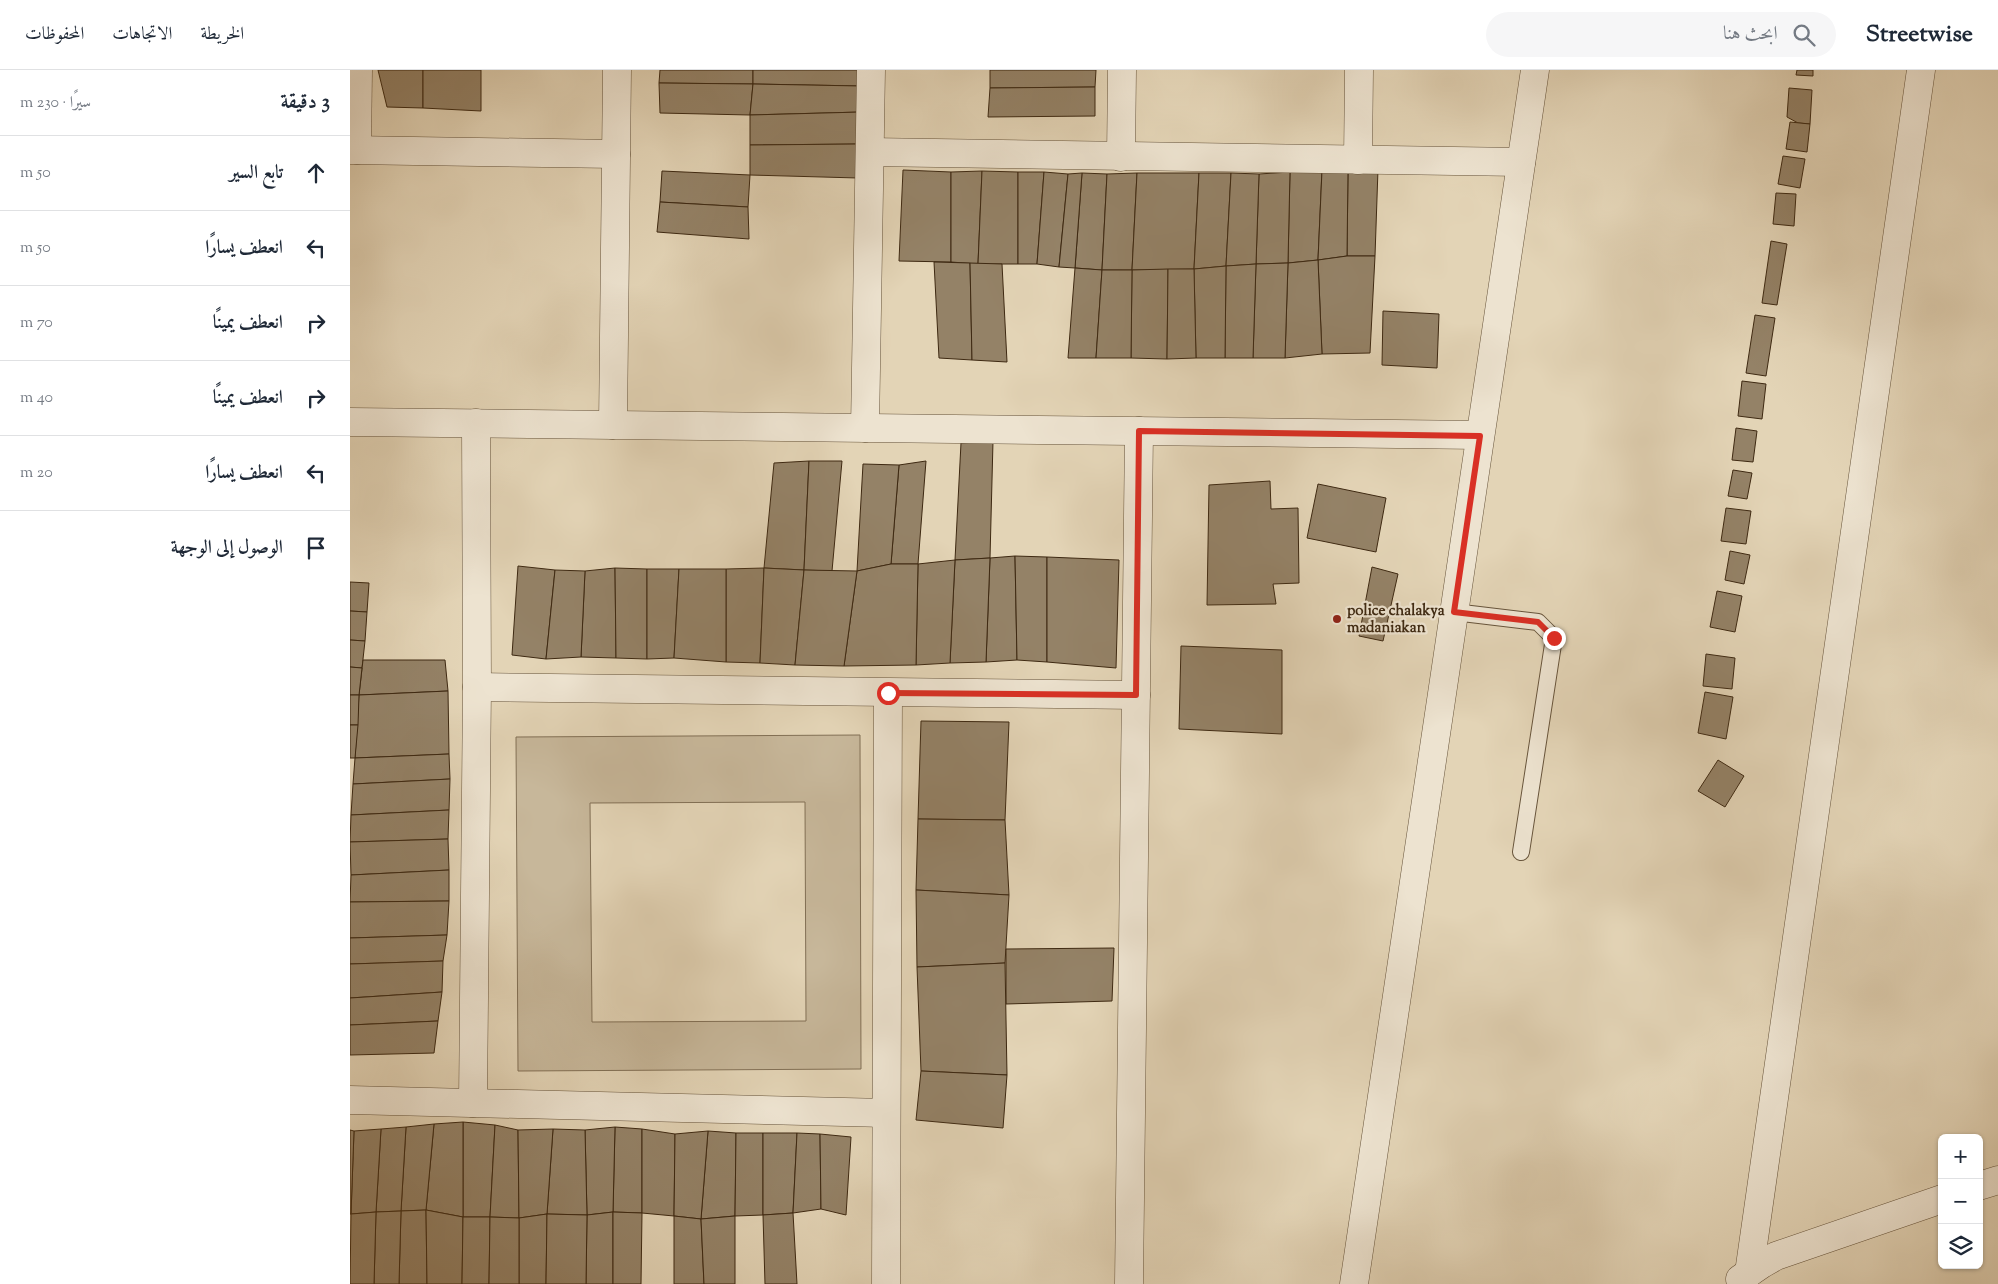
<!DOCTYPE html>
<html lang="ar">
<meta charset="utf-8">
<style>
:root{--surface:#fff;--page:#f6f6f7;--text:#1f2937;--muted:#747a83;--line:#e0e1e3}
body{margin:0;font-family:"Sorts Mill Goudy",Amiri,serif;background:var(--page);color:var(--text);direction:rtl}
.controls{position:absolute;right:15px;bottom:15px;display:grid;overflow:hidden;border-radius:8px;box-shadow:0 1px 4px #0004}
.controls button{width:45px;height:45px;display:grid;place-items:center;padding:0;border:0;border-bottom:1px solid var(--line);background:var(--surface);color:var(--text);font:25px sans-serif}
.stop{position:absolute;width:15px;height:15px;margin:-11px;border:4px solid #d93025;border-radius:50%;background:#fff}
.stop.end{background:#d93025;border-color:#fff;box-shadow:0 1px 5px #0008}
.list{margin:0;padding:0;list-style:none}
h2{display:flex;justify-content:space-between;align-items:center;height:65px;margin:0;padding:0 20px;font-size:21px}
h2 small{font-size:16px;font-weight:400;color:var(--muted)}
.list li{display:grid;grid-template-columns:32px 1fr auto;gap:15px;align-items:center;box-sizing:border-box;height:75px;padding:0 20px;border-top:1px solid var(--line)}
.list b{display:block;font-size:19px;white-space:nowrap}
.list em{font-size:16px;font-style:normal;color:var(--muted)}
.icon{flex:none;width:28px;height:28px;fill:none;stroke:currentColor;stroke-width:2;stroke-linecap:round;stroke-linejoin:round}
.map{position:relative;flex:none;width:1648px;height:1214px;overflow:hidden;direction:ltr}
header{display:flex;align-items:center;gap:30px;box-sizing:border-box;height:70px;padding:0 25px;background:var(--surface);border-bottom:1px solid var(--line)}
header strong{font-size:24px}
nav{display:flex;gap:28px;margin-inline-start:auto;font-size:18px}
.search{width:350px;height:45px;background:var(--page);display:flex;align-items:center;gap:12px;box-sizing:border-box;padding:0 18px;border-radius:28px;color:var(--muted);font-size:19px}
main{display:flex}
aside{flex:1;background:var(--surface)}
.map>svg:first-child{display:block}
.green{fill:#c7b79a;stroke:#827056;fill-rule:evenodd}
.building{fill:#948267;stroke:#3e2912}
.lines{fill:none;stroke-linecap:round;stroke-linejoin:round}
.service-casing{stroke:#67543b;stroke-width:18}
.minor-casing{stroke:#67543b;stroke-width:29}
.service{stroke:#ede3d0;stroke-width:16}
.minor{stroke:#ede3d0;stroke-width:28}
.route{stroke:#d93025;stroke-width:6}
.poi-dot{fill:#8f2418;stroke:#ede3d0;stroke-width:2}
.labels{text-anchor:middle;stroke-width:4.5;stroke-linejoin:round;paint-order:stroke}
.poi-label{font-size:15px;font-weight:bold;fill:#3e2912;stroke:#ede3d0;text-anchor:start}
</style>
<header>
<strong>Streetwise</strong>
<div class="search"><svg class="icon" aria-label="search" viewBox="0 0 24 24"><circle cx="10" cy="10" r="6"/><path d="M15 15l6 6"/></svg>ابحث هنا</div>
<nav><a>الخريطة</a><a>الاتجاهات</a><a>المحفوظات</a></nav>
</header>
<main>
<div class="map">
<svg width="1648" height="1214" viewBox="0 0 1648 1214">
<rect width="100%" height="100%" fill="#e3d4b6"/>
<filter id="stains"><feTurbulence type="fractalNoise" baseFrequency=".004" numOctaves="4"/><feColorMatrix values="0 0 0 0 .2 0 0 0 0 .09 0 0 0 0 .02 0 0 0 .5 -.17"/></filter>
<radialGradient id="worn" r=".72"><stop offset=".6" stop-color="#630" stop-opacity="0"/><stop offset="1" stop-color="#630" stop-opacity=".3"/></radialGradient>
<path class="green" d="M510,665L511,999L168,1001L166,667ZM455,732L456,951L242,952L240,733Z"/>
<g class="building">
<path d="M28,0H73V38L37,37Z"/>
<path d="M73,0H131V41L73,38Z"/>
<path d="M310,0H403V14L309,13Z"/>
<path d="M403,0H510L511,16L403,14Z"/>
<path d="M640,0H746L745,17L640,18Z"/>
<path d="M1447,0H1463V6L1446,5Z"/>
<path d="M309,13L403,14L400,45L310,43Z"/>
<path d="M403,14L511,16V42L400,45Z"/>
<path d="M745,17V46L638,47L640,18Z"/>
<path d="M1439,18L1462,20L1460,54L1448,53L1437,47Z"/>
<path d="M511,42L508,74L400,75V45Z"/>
<path d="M1440,52L1460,54L1457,82L1436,79Z"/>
<path d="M508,74V108L400,105V75Z"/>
<path d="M1433,86L1455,89L1450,118L1428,114Z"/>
<path d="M1028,99L1025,186H997L998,101Z"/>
<path d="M553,100L601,102V192L549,191Z"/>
<path d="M972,100L968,190L938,193L940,102Z"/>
<path d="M972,100L998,101L997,186L968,190Z"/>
<path d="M312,101L400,105L398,137L310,132Z"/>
<path d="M632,101L628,194L601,192V102Z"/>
<path d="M632,101L668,102V194H628Z"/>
<path d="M668,102H694L687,194H668Z"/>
<path d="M694,102L718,104L709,197L687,194Z"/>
<path d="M940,102L938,193L906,194L909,104Z"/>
<path d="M732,103L757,104L752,200L725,198Z"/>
<path d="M732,103L725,198L709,197L718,104Z"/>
<path d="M787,103L782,200H752L757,104Z"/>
<path d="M787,103H849L844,199L782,200Z"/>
<path d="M849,103H881L876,196L844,199Z"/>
<path d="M881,103L909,104L906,194L876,196Z"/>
<path d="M1426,123L1446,124L1444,156L1423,154Z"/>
<path d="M310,132L398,137L399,169L307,162Z"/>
<path d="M1421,171L1437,174L1427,235L1412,233Z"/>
<path d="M997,186H1025L1020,283L972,284L968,190Z"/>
<path d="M968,190L972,284L935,288L938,193Z"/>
<path d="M584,192L620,193L622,290L589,288Z"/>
<path d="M620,193L652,194L657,292L622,290Z"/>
<path d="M938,193L935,288H903L906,194Z"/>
<path d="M906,194L903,288H875L876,196Z"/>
<path d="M876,196L875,288H846L844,199Z"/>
<path d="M725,198L752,200L746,288H718Z"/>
<path d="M818,199L817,289L781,288L782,200Z"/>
<path d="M818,199H844L846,288L817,289Z"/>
<path d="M752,200H782L781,288H746Z"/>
<path d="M1033,241L1089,244L1087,298L1032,295Z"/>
<path d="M1405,245L1425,248L1416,306L1396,303Z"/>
<path d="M1392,311L1416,314L1412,349L1388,346Z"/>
<path d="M1386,358L1407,361L1403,392L1382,390Z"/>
<path d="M643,371L640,488L605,490L611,373Z"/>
<path d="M459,391L454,500L414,498L424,393Z"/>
<path d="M459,391H492L482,501L454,500Z"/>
<path d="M576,391L568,494H541L549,395Z"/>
<path d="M513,394L549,395L541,494L507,501Z"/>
<path d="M1383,400L1402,403L1397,429L1378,426Z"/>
<path d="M920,411L921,439L948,438L949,513L923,514L926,534L857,535L859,415Z"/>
<path d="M968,414L1036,428L1026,482L957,468Z"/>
<path d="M1376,438L1401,441L1396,474L1371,471Z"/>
<path d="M1380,481L1400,485L1394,514L1375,510Z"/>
<path d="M665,486L667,590L636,592L640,488Z"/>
<path d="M665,486L697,487V592L667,590Z"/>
<path d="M697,487L769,490L766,598L697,592Z"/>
<path d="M640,488L636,592L600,593L605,490Z"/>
<path d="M605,490L600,593L566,595L568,494Z"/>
<path d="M541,494H568L566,595L494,596L507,501Z"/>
<path d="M168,496L205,500L196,589L162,585Z"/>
<path d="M1022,497L1048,504L1033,571L1009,566Z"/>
<path d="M265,498L266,588L231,587L235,501Z"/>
<path d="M265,498L297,499V589L266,588Z"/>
<path d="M414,498L410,593L376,592V499Z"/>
<path d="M414,498L454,500L445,595L410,593Z"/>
<path d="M297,499H329L324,588L297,589Z"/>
<path d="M329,499H376V592L324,588Z"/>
<path d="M205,500L235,501L231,587L196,589Z"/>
<path d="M454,500L507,501L494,596L445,595Z"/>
<path d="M0,512L19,513L17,542L0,541Z"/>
<path d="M1367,521L1392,526L1385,562L1360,557Z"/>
<path d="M0,541L17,542L15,571L0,570Z"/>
<path d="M0,570L15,571L12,598L0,597Z"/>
<path d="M831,576L932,580V664L829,659Z"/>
<path d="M1356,584L1385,588L1382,619L1353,616Z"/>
<path d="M13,590H95L98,621L9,625Z"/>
<path d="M0,597L12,598L9,625H0Z"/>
<path d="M98,621L99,684L5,688L9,625Z"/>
<path d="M1355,622L1383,627L1376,669L1348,663Z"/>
<path d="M0,625H9L8,655H0Z"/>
<path d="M571,651L659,652L655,750L568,749Z"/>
<path d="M0,655H8L5,688H0Z"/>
<path d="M99,684L100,709L3,714L5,688Z"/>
<path d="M1368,690L1394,706L1375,737L1348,721Z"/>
<path d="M100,709L99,740L1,745L3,714Z"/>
<path d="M99,740L98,769L0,772L1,745Z"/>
<path d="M568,749L655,750L659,825L566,820Z"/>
<path d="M98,769L99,800L1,805L0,772Z"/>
<path d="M99,800V831L0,832L1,805Z"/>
<path d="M566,820L659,825L655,893L567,897Z"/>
<path d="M99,831L97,865L0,868V832Z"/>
<path d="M97,865L93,891L0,894V868Z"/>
<path d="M764,878L762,931L656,934V879Z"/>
<path d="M93,891L92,922L0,928V894Z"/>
<path d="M655,893L657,1005L571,1001L567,897Z"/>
<path d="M92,922L88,951L0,955V928Z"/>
<path d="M88,951L84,983L0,985V955Z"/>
<path d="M571,1001L657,1005L653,1058L566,1050Z"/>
<path d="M113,1052L145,1055L140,1147H113Z"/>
<path d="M113,1052V1147L76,1140L84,1054Z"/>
<path d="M84,1054L76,1140L51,1141L56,1057Z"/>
<path d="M145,1055L168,1060L169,1148L140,1147Z"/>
<path d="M56,1057L51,1141L26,1142L31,1059Z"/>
<path d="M265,1057L292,1059V1143L263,1142Z"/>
<path d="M265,1057L263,1142L237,1145L235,1060Z"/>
<path d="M31,1059L26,1142L1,1144L4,1061Z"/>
<path d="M203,1059L235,1060L237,1145L197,1144Z"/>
<path d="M203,1059L197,1144L169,1148L168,1060Z"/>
<path d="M292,1059L325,1064L324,1146L292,1143Z"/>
<path d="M0,1060L4,1061L1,1144H0Z"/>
<path d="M358,1061L386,1063L385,1146L351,1149Z"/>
<path d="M358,1061L351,1149L324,1146L325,1064Z"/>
<path d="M386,1063H413V1145L385,1146Z"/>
<path d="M413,1063H447L443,1143L413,1145Z"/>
<path d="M447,1063L470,1064L471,1139L443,1143Z"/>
<path d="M470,1064L501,1067L496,1145L471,1139Z"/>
<path d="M76,1140L77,1214H49L51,1141Z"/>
<path d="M76,1140L113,1147L112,1214H77Z"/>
<path d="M51,1141L49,1214H24L26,1142Z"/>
<path d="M26,1142L24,1214H0L1,1144Z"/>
<path d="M263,1142V1214H236L237,1145Z"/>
<path d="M263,1142L292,1143L291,1214H263Z"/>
<path d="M443,1143L447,1214H415L413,1145Z"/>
<path d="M197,1144L196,1214H169V1148Z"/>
<path d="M197,1144L237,1145L236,1214H196Z"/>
<path d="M324,1146L351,1149L354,1214H324Z"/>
<path d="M385,1146V1214H354L351,1149Z"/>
<path d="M113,1147H140L139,1214H112Z"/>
<path d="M140,1147L169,1148V1214H139Z"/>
</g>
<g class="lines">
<g class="service-casing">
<path id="service" d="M1104,542L1188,552L1204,568L1171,782"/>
</g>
<g class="minor-casing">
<g id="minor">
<path d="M0,80L266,84"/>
<path d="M7,80L8,0"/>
<path d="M520,82L1171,92"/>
<path d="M771,87L772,0"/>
<path d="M1008,90L1009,0"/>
<path d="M0,352L1130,365"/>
<path d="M263,355L267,0"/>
<path d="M515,358L521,0"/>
<path d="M127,617L786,625"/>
<path d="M0,1030L536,1043"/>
<path d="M123,1033L127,617L126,353"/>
<path d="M1629,1116L1648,1110"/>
<path d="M1399,1203L1571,0"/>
<path d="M1390,1209L1412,1194L1426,1186L1592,1129"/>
<path d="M536,1214L538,623"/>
<path d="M779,1214L789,361"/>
<path d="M1004,1214L1185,0"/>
</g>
</g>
<use href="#service" class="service"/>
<use href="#minor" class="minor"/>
</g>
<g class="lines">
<path class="route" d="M538,623L786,625L789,361L1130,366L1104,542L1188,552L1204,568"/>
</g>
<circle class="poi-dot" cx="987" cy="549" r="5"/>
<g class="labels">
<g class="poi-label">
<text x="997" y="545">police chalakya<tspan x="997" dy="17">madaniakan</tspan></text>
</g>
</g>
<rect width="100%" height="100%" filter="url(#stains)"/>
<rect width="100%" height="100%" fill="url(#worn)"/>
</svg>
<div class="controls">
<button>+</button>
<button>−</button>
<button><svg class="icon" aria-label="layers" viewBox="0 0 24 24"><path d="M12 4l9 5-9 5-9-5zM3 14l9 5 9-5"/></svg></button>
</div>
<div class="stop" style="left:538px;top:623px"></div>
<div class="stop end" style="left:1204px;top:568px"></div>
</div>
<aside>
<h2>3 دقيقة<small>سيرًا · 230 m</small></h2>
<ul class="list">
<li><svg class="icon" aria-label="ahead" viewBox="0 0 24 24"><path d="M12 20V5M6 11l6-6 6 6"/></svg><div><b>تابع السير</b></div><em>50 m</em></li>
<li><svg class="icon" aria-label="left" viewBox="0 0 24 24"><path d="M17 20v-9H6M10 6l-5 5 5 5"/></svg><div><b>انعطف يسارًا</b></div><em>50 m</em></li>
<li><svg class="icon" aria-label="right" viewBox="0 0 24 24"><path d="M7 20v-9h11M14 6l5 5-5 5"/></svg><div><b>انعطف يمينًا</b></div><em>70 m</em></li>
<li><svg class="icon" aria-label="right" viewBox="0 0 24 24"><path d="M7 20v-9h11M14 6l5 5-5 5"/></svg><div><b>انعطف يمينًا</b></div><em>40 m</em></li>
<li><svg class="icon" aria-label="left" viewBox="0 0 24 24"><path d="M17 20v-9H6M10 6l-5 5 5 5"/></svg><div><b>انعطف يسارًا</b></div><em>20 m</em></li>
<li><svg class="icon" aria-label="arrive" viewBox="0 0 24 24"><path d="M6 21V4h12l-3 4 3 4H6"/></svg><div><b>الوصول إلى الوجهة</b></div></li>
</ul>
</aside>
</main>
